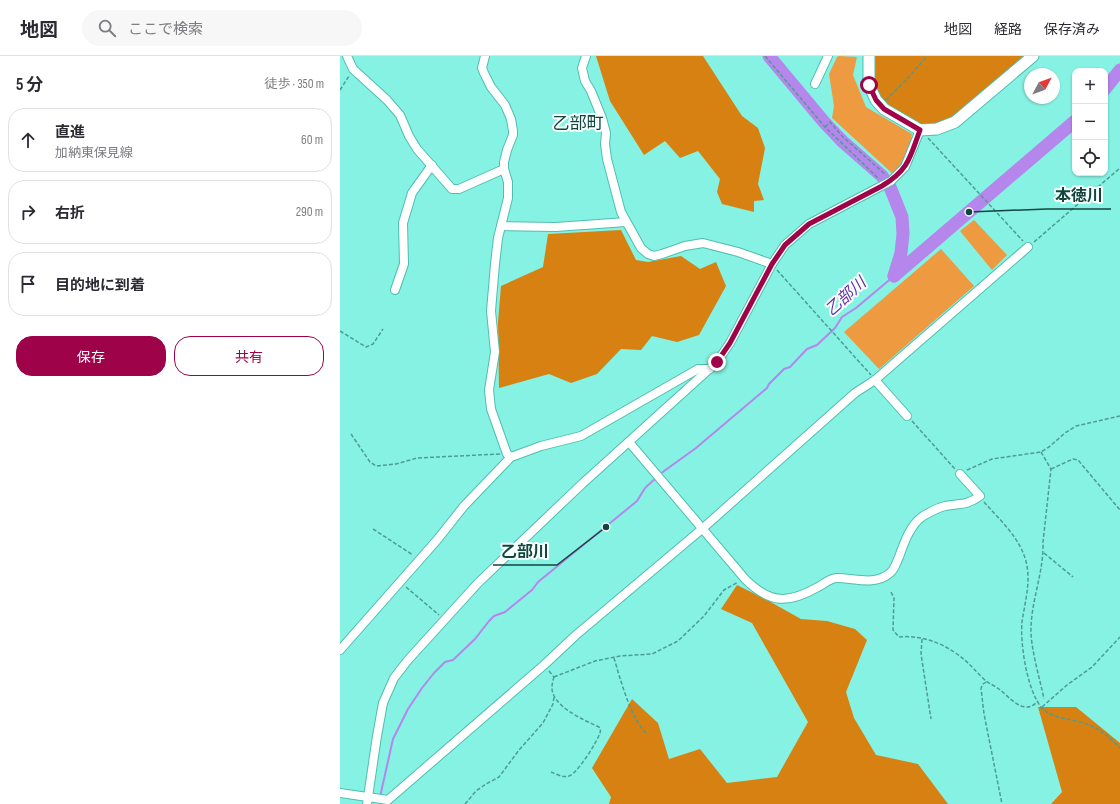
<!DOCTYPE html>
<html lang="ja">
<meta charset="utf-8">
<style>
:root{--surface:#fff;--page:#f7f7f7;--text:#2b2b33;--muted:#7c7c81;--line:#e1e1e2;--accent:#9e0249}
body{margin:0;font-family:"Sofia Sans Condensed","Noto Sans JP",sans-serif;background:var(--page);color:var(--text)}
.controls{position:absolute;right:12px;top:12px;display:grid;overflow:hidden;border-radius:8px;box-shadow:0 1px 3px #0004}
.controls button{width:36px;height:36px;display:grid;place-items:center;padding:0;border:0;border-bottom:1px solid var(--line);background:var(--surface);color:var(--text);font:20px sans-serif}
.compass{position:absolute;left:684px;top:12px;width:36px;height:36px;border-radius:50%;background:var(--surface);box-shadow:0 1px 3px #0004;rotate:49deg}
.stop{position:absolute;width:12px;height:12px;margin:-9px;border:3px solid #9e0249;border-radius:50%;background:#fff}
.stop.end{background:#9e0249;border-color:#fff;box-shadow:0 1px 4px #0008}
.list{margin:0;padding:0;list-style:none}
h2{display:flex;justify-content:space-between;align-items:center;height:52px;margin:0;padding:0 16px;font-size:17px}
h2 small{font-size:13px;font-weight:400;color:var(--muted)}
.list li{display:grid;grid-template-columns:26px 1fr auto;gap:12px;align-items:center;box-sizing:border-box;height:64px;margin:0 8px 8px;padding:0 8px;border:1px solid var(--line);border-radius:16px}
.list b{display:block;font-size:15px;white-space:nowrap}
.list p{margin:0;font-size:13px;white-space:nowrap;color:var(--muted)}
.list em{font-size:13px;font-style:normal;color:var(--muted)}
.actions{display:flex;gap:8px;padding:12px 16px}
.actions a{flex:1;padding:9px 0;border:1px solid var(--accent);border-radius:16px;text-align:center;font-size:14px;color:var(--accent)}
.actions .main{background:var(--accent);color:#fff}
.icon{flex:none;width:22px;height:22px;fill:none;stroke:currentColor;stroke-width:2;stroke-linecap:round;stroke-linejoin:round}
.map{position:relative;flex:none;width:780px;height:748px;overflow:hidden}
header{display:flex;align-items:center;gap:24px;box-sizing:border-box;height:56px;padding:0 20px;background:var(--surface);border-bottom:1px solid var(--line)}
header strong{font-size:19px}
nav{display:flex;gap:22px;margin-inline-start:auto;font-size:14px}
.search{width:280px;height:36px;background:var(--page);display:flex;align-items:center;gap:10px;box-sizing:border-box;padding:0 14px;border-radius:22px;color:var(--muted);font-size:15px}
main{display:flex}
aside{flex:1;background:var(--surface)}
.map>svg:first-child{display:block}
.green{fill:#ed9a41}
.forest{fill:#d68111}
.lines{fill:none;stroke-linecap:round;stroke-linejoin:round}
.stream{stroke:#b586eb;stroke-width:2}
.river{stroke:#b586eb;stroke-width:13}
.minor-casing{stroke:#4fbeb0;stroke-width:10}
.secondary-casing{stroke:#4fbeb0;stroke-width:13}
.path{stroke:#4e9c91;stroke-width:1.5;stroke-dasharray:4 2;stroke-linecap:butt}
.minor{stroke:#fff;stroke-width:8}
.secondary{stroke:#fff;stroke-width:11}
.route{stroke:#9e0249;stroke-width:5}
.labels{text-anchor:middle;stroke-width:4;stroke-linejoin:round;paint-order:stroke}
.water-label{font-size:16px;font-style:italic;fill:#6a2ba0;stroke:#f5fffd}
.quarter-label{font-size:17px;fill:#15443e;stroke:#f5fffd}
.leader{fill:none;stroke:#15443e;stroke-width:1.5}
.callout-dot{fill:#15443e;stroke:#f5fffd;stroke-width:1.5}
.callout-label{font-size:16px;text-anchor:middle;font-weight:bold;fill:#15443e;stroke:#f5fffd;stroke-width:4;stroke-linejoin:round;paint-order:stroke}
</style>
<header>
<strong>地図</strong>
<div class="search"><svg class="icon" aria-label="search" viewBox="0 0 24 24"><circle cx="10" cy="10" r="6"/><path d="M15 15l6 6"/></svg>ここで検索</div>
<nav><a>地図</a><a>経路</a><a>保存済み</a></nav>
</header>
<main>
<aside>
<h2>5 分<small>徒歩 · 350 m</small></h2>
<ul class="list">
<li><svg class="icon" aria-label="ahead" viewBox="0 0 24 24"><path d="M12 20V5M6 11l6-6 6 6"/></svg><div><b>直進</b><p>加納東保見線</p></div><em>60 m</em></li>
<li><svg class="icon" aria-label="right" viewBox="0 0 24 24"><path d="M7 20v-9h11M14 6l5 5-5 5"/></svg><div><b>右折</b></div><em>290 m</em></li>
<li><svg class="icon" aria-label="arrive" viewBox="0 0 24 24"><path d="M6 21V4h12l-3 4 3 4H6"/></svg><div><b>目的地に到着</b></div></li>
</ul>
<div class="actions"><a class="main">保存</a><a>共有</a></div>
</aside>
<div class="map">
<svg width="780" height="748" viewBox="0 0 780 748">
<rect width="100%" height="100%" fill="#86f2e3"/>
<g class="green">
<path d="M499,0L517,1L513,19L526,51L572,78C569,94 563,106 554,119L492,62L494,50L489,18L497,1Z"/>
<path d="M634,164L667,199L652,214L620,175Z"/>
<path d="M601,193L634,230L539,313L504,276Z"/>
</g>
<g class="forest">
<path d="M256,0H363L402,60L418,72L425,92L418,128L424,144L414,145V156L382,148L377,136L380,123L358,95L340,102L325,85L304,99L270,45Z"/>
<path d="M533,0H685L613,63L595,69L579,68L561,60L538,41L534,30Z"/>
<path d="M281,174L296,204L308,206L341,200L360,213L376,206L386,230L359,279L337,286L312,280L301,294L281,293L257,318L231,327L209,318L159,332L158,266L161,230L203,211L208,178Z"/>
<path d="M397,529L427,544L461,563L487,565L515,573L527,584L506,636L514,662L536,699L578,708L608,748H269L271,741L252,712L292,643L318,667L329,703L360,693L387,727L437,721L468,666L412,567L381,553Z"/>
<path d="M698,651H736L780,687V748H711L722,736Z"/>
</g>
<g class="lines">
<g class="stream">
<path d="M320,418L356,392L427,332L429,328L444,313L450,311L467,293L477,289L495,272L502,261L516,252L554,220"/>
<path d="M40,741L53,683L68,653L82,632L94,617L105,606L113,604L135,583L149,565L154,560L165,556L192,534L198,526L297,445L305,432L317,421"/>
</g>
<g class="river">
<path d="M429,0L484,66L502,85L542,120L550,131L562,161L563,178L561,197L554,220"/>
<path d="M765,33L780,14"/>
<path d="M554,220L735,65"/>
</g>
<g class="minor-casing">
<g id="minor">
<path d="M7,0L13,13L47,44L60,59L69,80L77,93L112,133H119L164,113"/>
<path d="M145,0L142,12L144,17L151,31L165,49L171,63L173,75V79L167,94L164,106V113L168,126V142L158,182L155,208L151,255L155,296L149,334L151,353L167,398L171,401"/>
<path d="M246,0L242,12L245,25L251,35L262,62L266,77L265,88L267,103L281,156L301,192L308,198L314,200L322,198L345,190L363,187L398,196L432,208"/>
<path d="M475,28L488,0"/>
<path d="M161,170L216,171L286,166"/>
<path d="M55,234L64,208L63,167L72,137L92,109"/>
<path d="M535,324L567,360"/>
<path d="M289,386L405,523C430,548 448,548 478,531C484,528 490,522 497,522C515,522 535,530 550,517C555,513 556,507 559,501C564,487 570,469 583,460C590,456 597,452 605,450C620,447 626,450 640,440L620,418"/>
<path d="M0,594L97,484L124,450L171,401L201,390L241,380L358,313H370"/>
<path d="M0,737L48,744L204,609L236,579L362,473L515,337L535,324L688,191"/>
<path d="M27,748L37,680L43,647L54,622L68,604L138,527L242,428L377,306L390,287L432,208L445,189L469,168L551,125L565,111L580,74"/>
</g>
</g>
<g class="secondary-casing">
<path id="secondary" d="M529,0V29L536,44L544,53L580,74L597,73L615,66L693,0"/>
</g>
<g class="path">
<path d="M425,0L485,71L539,123"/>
<path d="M0,34L9,20"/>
<path d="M546,44L569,21L587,0"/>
<path d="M485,71L490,66L502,80L546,119"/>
<path d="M588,82L683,185"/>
<path d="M694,186L780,112"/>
<path d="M437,214L531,319"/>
<path d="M0,275L26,291L33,288L43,273"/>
<path d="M572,365L615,413"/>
<path d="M11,378L30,406L36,410L56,408L77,402L160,398"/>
<path d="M701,396L711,413L703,486C704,515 692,542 691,571C690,591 700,623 704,643"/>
<path d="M711,413L733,403L738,404L780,454"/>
<path d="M627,414L652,403L701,396L709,391L725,377L736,370L780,360"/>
<path d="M644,446C659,463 678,480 685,502C692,523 685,545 682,566C680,588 687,633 701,651C712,663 728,662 743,667C758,671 769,680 780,692"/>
<path d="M33,473L73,499"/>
<path d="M704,497L733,521"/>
<path d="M66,531L99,559"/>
<path d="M551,536L554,542L553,574L559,581C578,579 598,585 614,596C627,604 635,615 646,625C650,628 655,630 659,633C667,639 676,651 687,651C692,651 695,648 698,645"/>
<path d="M582,583L581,598L591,663"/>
<path d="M274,602C280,622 291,664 307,678"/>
<path d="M209,615L214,621"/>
<path d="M214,621L255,605L280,600L312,598L338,585L364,560L384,534L398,526"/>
<path d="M646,626L643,628L641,632L644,658L662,748"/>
<path d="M702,651L727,629L752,611L780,581"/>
<path d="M211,716C216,718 223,722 229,720C237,718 257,686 260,677C261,674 260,674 259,671C244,664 211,650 212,631C212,628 213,624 214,621"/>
<path d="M125,748L136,735L146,728L159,721L179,694L203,667L213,648L214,641"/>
</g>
<use href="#minor" class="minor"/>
<use href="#secondary" class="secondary"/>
</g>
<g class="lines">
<path class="route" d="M377,306L390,287L432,208L445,189L469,168L542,130C569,114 570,101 580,74L544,53L536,44L529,29"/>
</g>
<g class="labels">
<g class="water-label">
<text transform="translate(505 240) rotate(-42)" y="6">乙部川</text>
</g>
<g class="quarter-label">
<text x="238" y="73">乙部町</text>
</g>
</g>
<path class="leader" d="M629 156L707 153H771M266 471L217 509H153"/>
<g class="callout-dot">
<circle cx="629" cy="156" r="4"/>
<circle cx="266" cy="471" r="4"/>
</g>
<g class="callout-label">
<text x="739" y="145">本徳川</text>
<text x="185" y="501">乙部川</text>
</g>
</svg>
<div class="controls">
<button>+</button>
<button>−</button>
<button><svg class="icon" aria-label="locate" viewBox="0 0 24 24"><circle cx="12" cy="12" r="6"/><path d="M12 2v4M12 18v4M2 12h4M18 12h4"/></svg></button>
</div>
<svg class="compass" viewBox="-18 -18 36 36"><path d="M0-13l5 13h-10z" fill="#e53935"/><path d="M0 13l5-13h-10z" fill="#7c7c81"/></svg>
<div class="stop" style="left:529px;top:29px"></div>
<div class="stop end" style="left:377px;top:306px"></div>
</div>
</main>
